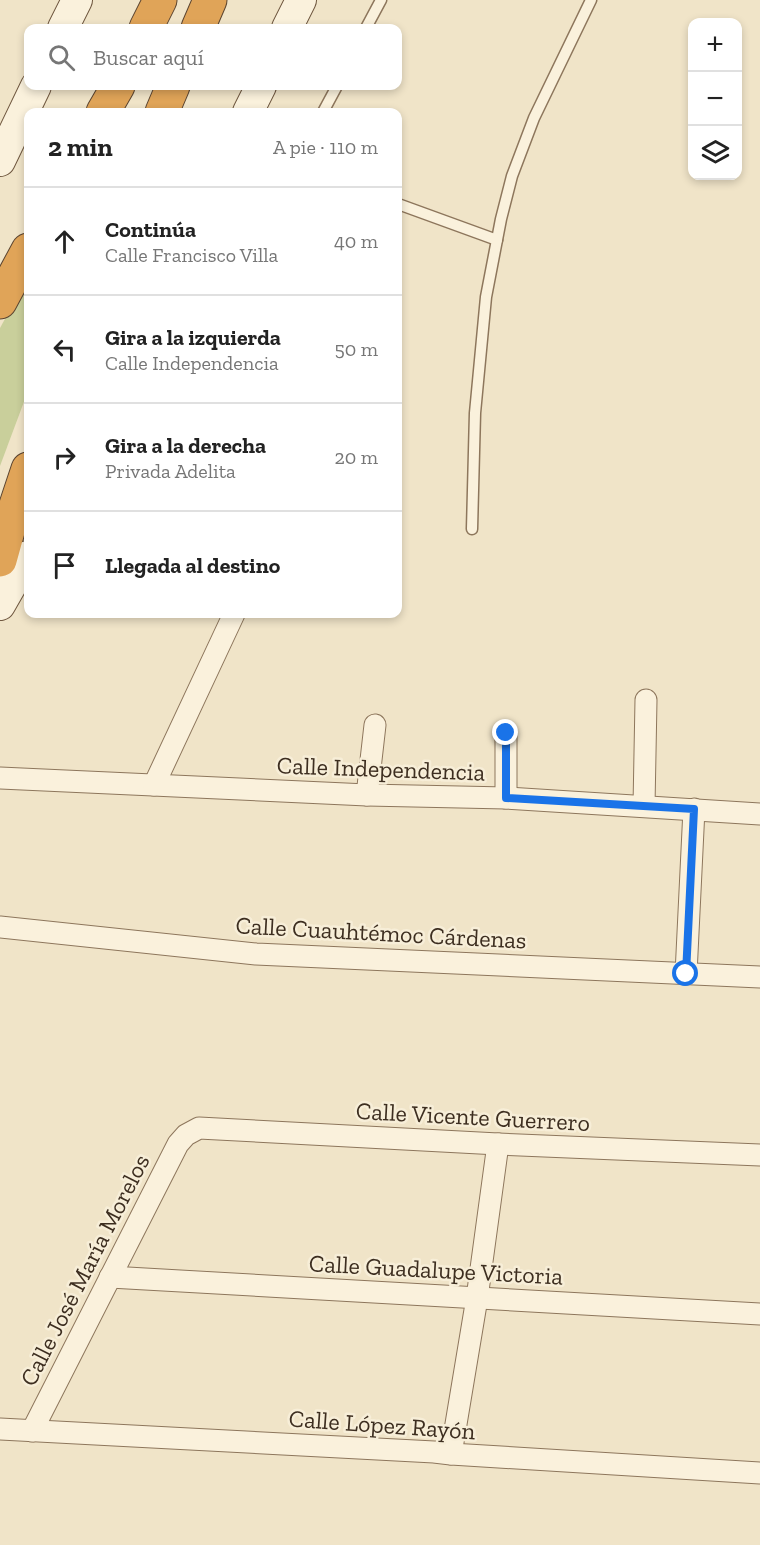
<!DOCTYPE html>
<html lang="es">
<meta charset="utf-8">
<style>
:root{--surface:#fff;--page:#f2f2f2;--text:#222;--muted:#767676;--line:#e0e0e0}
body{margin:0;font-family:"Zilla Slab",serif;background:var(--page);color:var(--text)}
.controls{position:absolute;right:18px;top:18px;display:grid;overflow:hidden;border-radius:12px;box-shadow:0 3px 9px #0003}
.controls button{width:54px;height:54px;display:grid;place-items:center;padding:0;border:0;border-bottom:2px solid var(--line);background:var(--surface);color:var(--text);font:30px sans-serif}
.stop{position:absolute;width:18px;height:18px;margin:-14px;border:4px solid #1a73e8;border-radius:50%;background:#fff}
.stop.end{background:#1a73e8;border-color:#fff;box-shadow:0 2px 6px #0008}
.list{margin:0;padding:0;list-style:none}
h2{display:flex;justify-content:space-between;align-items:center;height:78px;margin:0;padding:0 24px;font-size:26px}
h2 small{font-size:20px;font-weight:400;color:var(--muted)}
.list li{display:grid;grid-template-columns:39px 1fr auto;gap:18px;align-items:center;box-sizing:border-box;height:108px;padding:0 24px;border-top:2px solid var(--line)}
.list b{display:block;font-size:22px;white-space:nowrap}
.list p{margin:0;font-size:20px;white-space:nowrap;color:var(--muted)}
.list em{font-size:20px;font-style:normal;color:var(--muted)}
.icon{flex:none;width:33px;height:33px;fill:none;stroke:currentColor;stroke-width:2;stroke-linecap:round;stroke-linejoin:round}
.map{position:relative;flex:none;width:760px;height:1545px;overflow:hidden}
.search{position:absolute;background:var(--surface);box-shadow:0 3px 9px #0003;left:24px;top:24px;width:378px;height:66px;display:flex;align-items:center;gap:15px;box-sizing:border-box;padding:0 21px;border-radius:12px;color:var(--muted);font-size:22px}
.panel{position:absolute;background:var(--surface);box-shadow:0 3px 9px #0003;left:24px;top:108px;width:378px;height:510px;border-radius:12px}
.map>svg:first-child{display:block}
.green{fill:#c9cf9b}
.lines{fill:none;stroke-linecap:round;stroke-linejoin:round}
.lane-casing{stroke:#8d765c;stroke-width:13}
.street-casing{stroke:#8d765c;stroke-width:23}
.secondary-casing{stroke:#6f573f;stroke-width:32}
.highway-casing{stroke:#5b4430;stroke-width:35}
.lane{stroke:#faf1dc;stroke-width:10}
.street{stroke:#faf1dc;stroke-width:21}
.secondary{stroke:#faf1dc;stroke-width:30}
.highway{stroke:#e0a458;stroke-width:33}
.route{stroke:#1a73e8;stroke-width:8}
.labels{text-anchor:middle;stroke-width:5;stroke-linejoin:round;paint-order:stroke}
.street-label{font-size:24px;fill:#3d2e20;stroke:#f7eed8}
</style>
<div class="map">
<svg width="760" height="1545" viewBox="0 0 760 1545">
<rect width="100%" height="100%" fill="#f0e4c8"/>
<path class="green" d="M28,277V391L0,466V328Z"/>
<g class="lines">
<g class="lane-casing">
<g id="lane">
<path d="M366,28L381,0"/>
<path d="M323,112L337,86"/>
<path d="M398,204L497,240"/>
<path d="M472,529L475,413L486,297L501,219L512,176L534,118L591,0"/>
</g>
</g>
<g class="street-casing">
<g id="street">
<path d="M0,778L367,795L506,798L760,814"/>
<path d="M154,785L234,614"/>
<path d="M367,795L375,725"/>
<path d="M506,798V733"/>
<path d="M644,806L646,700"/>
<path d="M0,927L256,954L760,977"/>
<path d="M686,974L694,809"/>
<path d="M110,1277L760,1314"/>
<path d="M0,1429L434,1452L451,1454L760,1473"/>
<path d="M32,1431L178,1144L186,1135L199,1128L498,1144L760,1155"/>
<path d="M451,1454L477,1298L498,1144"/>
</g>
</g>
<g class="secondary-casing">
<g id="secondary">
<path d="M63,28L77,0"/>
<path d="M287,28L301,0"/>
<path d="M248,112L261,86"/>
<path d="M0,161L36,86"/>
<path d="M0,605L28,556"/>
</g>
</g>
<g class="highway-casing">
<g id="highway">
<path d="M146,28L160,0"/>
<path d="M198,28L210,0"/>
<path d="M103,112L118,86"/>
<path d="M162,112L173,86"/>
<path d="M0,302L28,250"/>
<path d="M0,560L11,520L28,469"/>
</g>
</g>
<use href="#lane" class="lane"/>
<use href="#street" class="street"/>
<use href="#secondary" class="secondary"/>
<use href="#highway" class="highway"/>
</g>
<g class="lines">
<path class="route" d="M506,733V798L694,809L686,974"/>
</g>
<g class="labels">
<g class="street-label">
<text transform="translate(381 769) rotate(2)" y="8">Calle Independencia</text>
<text transform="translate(381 933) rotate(3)" y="8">Calle Cuauhtémoc Cárdenas</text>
<text transform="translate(473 1117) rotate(3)" y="8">Calle Vicente Guerrero</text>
<text transform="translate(85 1270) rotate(-63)" y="8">Calle José María Morelos</text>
<text transform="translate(436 1270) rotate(3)" y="8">Calle Guadalupe Victoria</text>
<text transform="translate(382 1425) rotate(4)" y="8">Calle López Rayón</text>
</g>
</g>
</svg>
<div class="controls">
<button>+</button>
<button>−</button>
<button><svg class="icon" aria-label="layers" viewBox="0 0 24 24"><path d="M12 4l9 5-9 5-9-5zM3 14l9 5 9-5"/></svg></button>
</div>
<div class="stop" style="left:686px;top:974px"></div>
<div class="stop end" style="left:506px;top:733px"></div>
<div class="search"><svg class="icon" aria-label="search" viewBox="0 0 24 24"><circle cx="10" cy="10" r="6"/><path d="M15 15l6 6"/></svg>Buscar aquí</div>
<section class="panel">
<h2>2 min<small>A pie · 110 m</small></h2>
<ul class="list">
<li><svg class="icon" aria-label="ahead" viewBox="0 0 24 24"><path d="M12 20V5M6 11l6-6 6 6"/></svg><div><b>Continúa</b><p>Calle Francisco Villa</p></div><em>40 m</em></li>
<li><svg class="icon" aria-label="left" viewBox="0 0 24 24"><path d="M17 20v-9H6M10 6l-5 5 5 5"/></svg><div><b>Gira a la izquierda</b><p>Calle Independencia</p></div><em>50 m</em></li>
<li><svg class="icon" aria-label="right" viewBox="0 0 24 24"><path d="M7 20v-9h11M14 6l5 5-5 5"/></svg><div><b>Gira a la derecha</b><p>Privada Adelita</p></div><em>20 m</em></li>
<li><svg class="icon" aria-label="arrive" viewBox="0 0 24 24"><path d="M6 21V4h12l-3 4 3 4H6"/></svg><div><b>Llegada al destino</b></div></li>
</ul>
</section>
</div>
